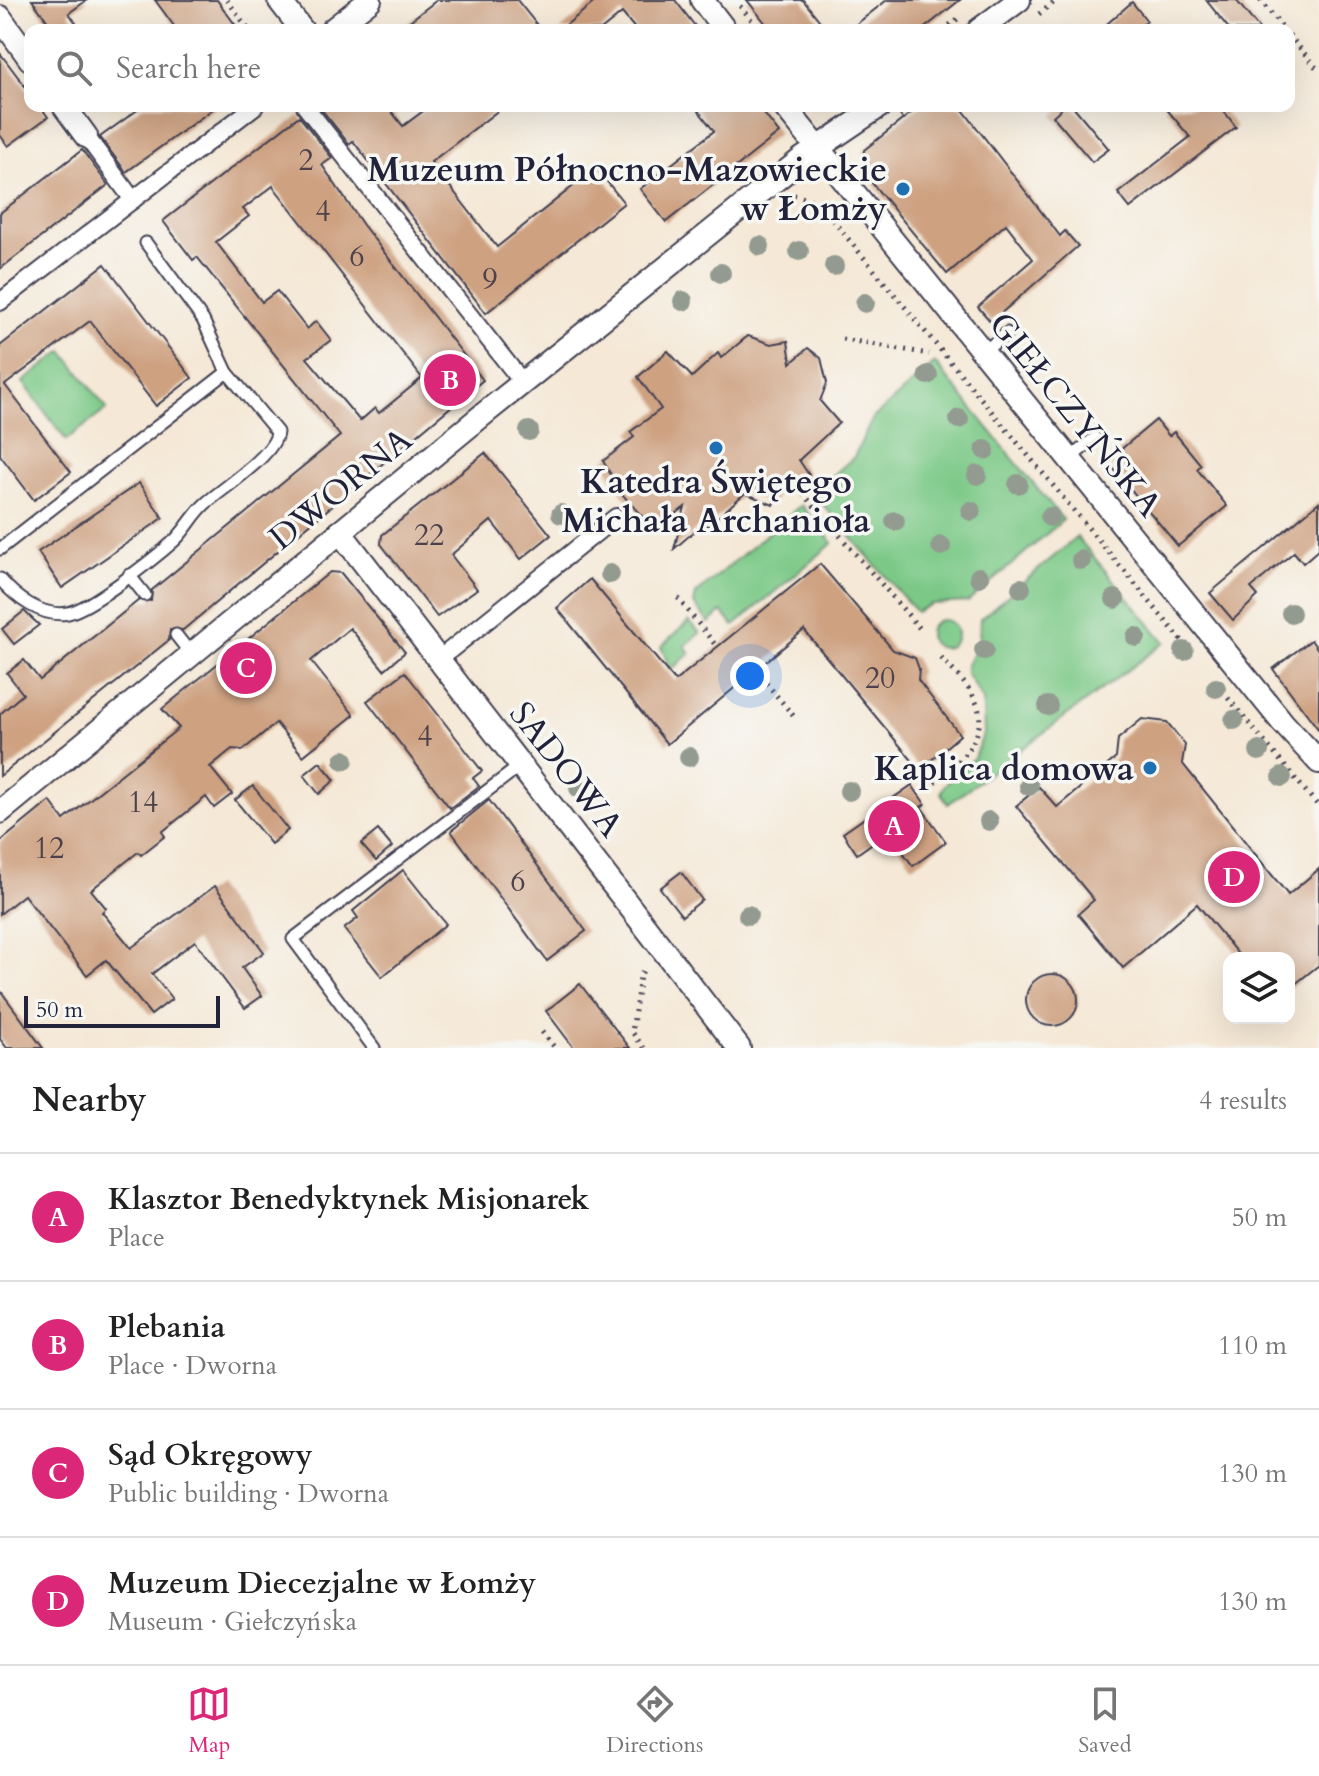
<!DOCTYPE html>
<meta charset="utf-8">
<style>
:root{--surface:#fff;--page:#f2f2f2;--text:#222;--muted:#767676;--line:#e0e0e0;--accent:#db2777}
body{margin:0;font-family:Cardo,serif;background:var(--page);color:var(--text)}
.controls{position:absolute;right:24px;bottom:24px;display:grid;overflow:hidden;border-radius:16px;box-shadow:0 8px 32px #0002}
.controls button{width:72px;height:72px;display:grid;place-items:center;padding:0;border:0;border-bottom:2px solid var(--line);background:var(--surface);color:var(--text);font:40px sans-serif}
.scale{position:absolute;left:24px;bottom:20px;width:196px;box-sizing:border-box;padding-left:8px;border:4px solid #22223b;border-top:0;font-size:22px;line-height:28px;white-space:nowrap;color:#22223b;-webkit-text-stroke:6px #f6f6f2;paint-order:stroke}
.you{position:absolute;left:750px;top:676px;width:28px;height:28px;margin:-20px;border:6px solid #fff;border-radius:50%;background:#1a73e8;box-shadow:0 0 0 12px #1a73e833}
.badge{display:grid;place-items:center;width:52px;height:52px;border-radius:50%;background:var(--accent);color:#fff;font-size:26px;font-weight:700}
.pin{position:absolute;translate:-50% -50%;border:4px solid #fff;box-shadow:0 2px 8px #0006}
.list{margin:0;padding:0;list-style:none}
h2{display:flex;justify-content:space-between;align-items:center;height:104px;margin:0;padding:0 32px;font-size:34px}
h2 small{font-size:26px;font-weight:400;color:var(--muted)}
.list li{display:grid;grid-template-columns:52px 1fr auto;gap:24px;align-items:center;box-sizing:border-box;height:128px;padding:0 32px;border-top:2px solid var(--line)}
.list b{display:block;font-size:30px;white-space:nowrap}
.list p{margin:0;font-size:26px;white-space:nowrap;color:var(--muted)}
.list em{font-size:26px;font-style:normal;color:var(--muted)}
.icon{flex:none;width:44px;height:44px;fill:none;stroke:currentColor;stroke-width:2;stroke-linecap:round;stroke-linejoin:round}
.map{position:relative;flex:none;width:1319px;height:1048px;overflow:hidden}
.search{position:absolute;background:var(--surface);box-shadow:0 8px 32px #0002;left:24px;right:24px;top:24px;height:88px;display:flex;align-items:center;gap:20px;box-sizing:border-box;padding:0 28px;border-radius:16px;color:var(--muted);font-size:30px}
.sheet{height:616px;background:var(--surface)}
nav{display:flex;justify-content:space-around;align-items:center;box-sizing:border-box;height:112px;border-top:2px solid var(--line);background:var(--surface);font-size:22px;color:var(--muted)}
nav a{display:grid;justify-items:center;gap:4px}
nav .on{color:var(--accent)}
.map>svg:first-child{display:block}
.green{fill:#7cc987;stroke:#4f7661;stroke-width:2}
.building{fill:#cea181;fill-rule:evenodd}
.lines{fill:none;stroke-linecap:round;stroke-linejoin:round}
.service-casing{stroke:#424052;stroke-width:15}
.pedestrian-casing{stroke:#424052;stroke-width:20}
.minor-casing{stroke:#424052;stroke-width:26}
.path{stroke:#424052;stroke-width:5;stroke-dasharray:2 6;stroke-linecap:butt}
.service{stroke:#fff;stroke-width:11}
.pedestrian{stroke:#fff;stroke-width:16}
.minor{stroke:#fff;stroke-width:22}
.tree{fill:#939b90}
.poi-dot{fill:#1f6fb2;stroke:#f6f6f2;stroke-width:3}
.labels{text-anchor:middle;stroke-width:7;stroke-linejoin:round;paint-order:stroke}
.number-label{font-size:30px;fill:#4d424c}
.poi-label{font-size:34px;font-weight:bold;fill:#22223b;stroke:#f6f6f2;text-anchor:end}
.street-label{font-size:34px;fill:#22223b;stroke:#f6f6f2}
</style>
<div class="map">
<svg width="1319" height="1048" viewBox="0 0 1319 1048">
<rect width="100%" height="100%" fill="#f6f6f2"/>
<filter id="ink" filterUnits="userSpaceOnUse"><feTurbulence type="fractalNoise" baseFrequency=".0125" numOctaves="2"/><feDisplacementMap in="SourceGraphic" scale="16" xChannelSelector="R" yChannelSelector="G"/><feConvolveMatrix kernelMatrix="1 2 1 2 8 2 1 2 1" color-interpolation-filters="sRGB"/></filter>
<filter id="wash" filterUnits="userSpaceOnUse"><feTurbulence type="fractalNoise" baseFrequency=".006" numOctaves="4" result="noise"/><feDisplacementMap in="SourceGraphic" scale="32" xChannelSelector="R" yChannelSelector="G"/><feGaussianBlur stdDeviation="1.8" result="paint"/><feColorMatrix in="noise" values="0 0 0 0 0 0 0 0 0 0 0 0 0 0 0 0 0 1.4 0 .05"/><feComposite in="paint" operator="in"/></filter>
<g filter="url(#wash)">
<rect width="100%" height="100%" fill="#f5e8d6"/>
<g class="green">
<path d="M63,351L107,409L66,440L23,382Z"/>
<path d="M935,363L1063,520L968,602L931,604L916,612L813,493L854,457L873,418Z"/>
<path d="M801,505L833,543L734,626L722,612L709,623L694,604L696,594Z"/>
<path d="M1077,537L1165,642L948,804L941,793L943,787L974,758L984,733L983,700L966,673V665L979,644L980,619Z"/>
<circle cx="943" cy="634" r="14"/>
<path d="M689,621L700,633L685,646L690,653L671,670L661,647Z"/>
</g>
<g id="blocks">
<g class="building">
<path d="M32,0H87L69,13L81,30H54Z"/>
<path d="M155,0H217L239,30H177Z"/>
<path d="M437,0H517L541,30H398Z"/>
<path d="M597,0H675L698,30H636L622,13L601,30H560Z"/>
<path d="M747,0H803L827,30H771Z"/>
<path d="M887,0H960L922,30H849Z"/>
<path d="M1206,0H1236L1260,30H1230Z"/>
<path d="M1132,2L1147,21L1134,30H1100Z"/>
<path d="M0,53L30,93V106H40L48,117L8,146L0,135Z"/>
<path d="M143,106H217L126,172L100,137Z"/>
<path d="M319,106H387L403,126L430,106H504L431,162L497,247L596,168L624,203L486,313L353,141L349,144Z"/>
<path d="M695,106H758L779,133L666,222L640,189L714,131Z"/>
<path d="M920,106H960L1060,236L1065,231L1078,246L991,322L978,307L1033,259L1006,224L947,274L862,171L864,150Z"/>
<path d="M1064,106H1073L1109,149L1092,162L1053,116Z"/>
<path d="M1164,106H1220L1236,127L1130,208L1118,193L1190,137Z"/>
<path d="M299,116L332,158L322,165L363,225L483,380L183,630L170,629L169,640L0,776V714L23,694L7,673L24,660L40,680L139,600L151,601L152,590L340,436L197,257L193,260L163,221ZM273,186L422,378L379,413L375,408L360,421L307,358L331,340L316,321L307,329L277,291L262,302L216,242L249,216L243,209Z"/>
<path d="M82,150L108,185L0,269V213Z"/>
<path d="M105,264L192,378L156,406L90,321L5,385L71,472L34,500L0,455V346Z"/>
<path d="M748,336L771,344L788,341L791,363L808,348L821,358L827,383L820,401L839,423L799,460L809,475L793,488L784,479L773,505L745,493L707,527L704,523L674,549L685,507L654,530L622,494L603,461L634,437L630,432L661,409L638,377L668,351L692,377L718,353L721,358Z"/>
<path d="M1156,420L1169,436L1174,432L1201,465L1197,469L1227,506L1178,546L1107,461Z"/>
<path d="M485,453L551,535L521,559L491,521L451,555L477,589L437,617L381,544L382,535Z"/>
<path d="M139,483L163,518L62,588L38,552Z"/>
<path d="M1319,502V549L1303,563L1294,552L1277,566L1251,588L1258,596L1233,620L1210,593Z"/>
<path d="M820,564L893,650L915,658L919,669L918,680L960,735L920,770L804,630L667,744L557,608L590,579L675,681Z"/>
<path d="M330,572L341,573L405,652L384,670L350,628L311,661L354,715L303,756L276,723L243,750L232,749L210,767L232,794L214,808L206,797L162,832L165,836L141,855L138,852L91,890L106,908L102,912L131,948L215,886L264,952L242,968L262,996L245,1008L195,941L152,974L172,999L151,1015L106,960L87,975L24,895L0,914V842L50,801L64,820L179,728L162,709Z"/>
<path d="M24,611L39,625L14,644L2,629Z"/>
<path d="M1311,640L1319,651V730L1273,669Z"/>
<path d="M405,672L482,771L473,778L479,786L450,808L367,701Z"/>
<path d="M1142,719L1167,722L1185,745L1182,763L1288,895L1319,869V965L1289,989V958H1241L1197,904L1123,968L1078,914L1094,900L1016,806L1039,787L1057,807L1116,758L1118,739Z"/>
<path d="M320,762L335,780L319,794L304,775Z"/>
<path d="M912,785L925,804L921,807L946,842L913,866L888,832L857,854L843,833Z"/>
<path d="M253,786L288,830L271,844L235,800Z"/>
<path d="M489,800L586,931L547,961L451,831Z"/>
<path d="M378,830L392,847L376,861L361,844Z"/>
<path d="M403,870L446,924L382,977L344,929L358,918L353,911Z"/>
<path d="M681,872L702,900L682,916L660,888Z"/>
<circle cx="1052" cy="1000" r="26"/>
<path d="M580,984L630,1048H574L546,1011Z"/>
<path d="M0,990L43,1048H7L0,1039Z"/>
</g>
</g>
</g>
<g filter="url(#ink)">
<use href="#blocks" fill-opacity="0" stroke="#424052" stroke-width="2"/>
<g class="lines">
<g class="service-casing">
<g id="service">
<path d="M146,243L203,320L227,372"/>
<path d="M982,353L1007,333"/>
<path d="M1069,459L1095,438"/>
<path d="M0,549L227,372L277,432C276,454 223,488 205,504C193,515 186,530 174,541C155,558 90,609 68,613C42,618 15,597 0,579"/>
<path d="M129,575L145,595"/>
<path d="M176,635L191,654"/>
<path d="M374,1048L293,939L521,765"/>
</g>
</g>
<g class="pedestrian-casing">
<g id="pedestrian">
<path d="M305,106L523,383"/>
<path d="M86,136L133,200"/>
<path d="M0,302L255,106"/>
<path d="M439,659L616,517"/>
</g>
</g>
<g class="minor-casing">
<g id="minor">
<path d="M279,0L302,30"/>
<path d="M702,0L725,30"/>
<path d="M0,17L30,59"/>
<path d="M332,30L370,0"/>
<path d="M979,30L1019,0"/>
<path d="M64,106L86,136"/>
<path d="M784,106L1283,723L1319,762"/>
<path d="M340,532L739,1048"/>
<path d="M0,812L485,413L803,158L880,106"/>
</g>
</g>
<g class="path">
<path d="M227,0L249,30"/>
<path d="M1260,0L1285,30"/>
<path d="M740,6L760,30"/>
<path d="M1039,14L1057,0"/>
<path d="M943,30L959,18"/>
<path d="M1289,35L1319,71"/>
<path d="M900,117L915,106"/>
<path d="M794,195L815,201L830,217L1184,643"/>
<path d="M842,339L929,354"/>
<path d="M803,493L921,630"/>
<path d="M678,598L717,647"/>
<path d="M756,671L797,720"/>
<path d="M1228,698L1319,807"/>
<path d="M928,787C952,769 992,738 976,702C969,685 953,671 941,658"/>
<path d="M542,1032L555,1048"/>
<path d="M644,1048L632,1032L640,976L644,969"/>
</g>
<use href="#service" class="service"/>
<use href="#pedestrian" class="pedestrian"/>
<use href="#minor" class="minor"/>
</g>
<g class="tree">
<circle cx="760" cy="246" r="10"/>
<circle cx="799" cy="251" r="10"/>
<circle cx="834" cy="266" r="10"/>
<circle cx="721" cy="273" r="10"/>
<circle cx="683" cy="301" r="10"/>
<circle cx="865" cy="303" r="10"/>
<circle cx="928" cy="375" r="10"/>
<circle cx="959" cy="419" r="10"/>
<circle cx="529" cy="431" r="10"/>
<circle cx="985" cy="450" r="10"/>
<circle cx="977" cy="475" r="10"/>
<circle cx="1018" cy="484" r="10"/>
<circle cx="971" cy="511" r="10"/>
<circle cx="561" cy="514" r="10"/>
<circle cx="1050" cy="517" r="10"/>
<circle cx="895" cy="521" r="10"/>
<circle cx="941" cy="546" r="10"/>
<circle cx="1081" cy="560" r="10"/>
<circle cx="610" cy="574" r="10"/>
<circle cx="979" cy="577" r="10"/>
<circle cx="1021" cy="588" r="10"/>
<circle cx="1115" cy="599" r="10"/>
<circle cx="1291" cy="613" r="10"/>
<circle cx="1136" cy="637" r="10"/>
<circle cx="984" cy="650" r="10"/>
<circle cx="1184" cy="651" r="10"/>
<circle cx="1216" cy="688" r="10"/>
<circle cx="1048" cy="706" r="10"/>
<circle cx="1234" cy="720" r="10"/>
<circle cx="1259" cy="751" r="10"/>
<circle cx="689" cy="757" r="10"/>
<circle cx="344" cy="760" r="10"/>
<circle cx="1282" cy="777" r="10"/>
<circle cx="1029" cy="786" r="10"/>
<circle cx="579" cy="788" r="10"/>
<circle cx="849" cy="791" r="10"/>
<circle cx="989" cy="821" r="10"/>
<circle cx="748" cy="915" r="10"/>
</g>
</g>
<g class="poi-dot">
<circle cx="903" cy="189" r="8"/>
<circle cx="716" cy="448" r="8"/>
<circle cx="1150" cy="768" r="8"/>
</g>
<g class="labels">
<g class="number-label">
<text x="306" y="170">2</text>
<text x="323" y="221">4</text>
<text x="357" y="266">6</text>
<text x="490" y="289">9</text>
<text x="429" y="545">22</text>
<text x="880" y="688">20</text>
<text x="425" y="746">4</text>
<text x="143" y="812">14</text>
<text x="49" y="858">12</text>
<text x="518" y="891">6</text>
</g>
<g class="poi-label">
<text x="887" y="181">Muzeum Północno-Mazowieckie<tspan x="887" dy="39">w Łomży</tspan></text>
<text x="716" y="493" text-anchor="middle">Katedra Świętego<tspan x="716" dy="39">Michała Archanioła</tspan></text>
<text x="1134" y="780">Kaplica domowa</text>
</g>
<g class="street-label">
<text transform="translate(1076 414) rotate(51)" y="12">GIEŁCZYŃSKA</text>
<text transform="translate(340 488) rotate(-39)" y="12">DWORNA</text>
<text transform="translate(567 769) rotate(52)" y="12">SADOWA</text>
</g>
</g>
</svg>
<div class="controls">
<button><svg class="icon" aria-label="layers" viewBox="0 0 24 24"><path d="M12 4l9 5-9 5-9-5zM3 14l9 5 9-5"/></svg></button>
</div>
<div class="scale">50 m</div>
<div class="you"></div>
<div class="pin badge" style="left:894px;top:826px">A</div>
<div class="pin badge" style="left:450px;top:380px">B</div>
<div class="pin badge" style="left:246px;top:668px">C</div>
<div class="pin badge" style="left:1234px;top:877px">D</div>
<div class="search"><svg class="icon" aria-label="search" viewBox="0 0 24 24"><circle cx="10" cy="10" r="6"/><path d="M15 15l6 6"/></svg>Search here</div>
</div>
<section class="sheet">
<h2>Nearby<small>4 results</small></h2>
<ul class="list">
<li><span class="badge">A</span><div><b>Klasztor Benedyktynek Misjonarek</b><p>Place</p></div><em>50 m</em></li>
<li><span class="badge">B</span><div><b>Plebania</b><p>Place · Dworna</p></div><em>110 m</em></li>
<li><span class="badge">C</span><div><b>Sąd Okręgowy</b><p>Public building · Dworna</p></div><em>130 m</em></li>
<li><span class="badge">D</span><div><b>Muzeum Diecezjalne w Łomży</b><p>Museum · Giełczyńska</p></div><em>130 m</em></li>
</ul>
</section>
<nav>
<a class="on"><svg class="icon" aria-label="map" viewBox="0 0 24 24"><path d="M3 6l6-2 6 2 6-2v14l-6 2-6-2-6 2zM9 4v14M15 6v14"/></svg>Map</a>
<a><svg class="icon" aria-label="directions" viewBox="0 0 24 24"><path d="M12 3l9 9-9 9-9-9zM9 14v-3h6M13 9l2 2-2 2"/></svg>Directions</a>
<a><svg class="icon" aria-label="saved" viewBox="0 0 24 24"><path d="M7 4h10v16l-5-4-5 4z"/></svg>Saved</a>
</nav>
